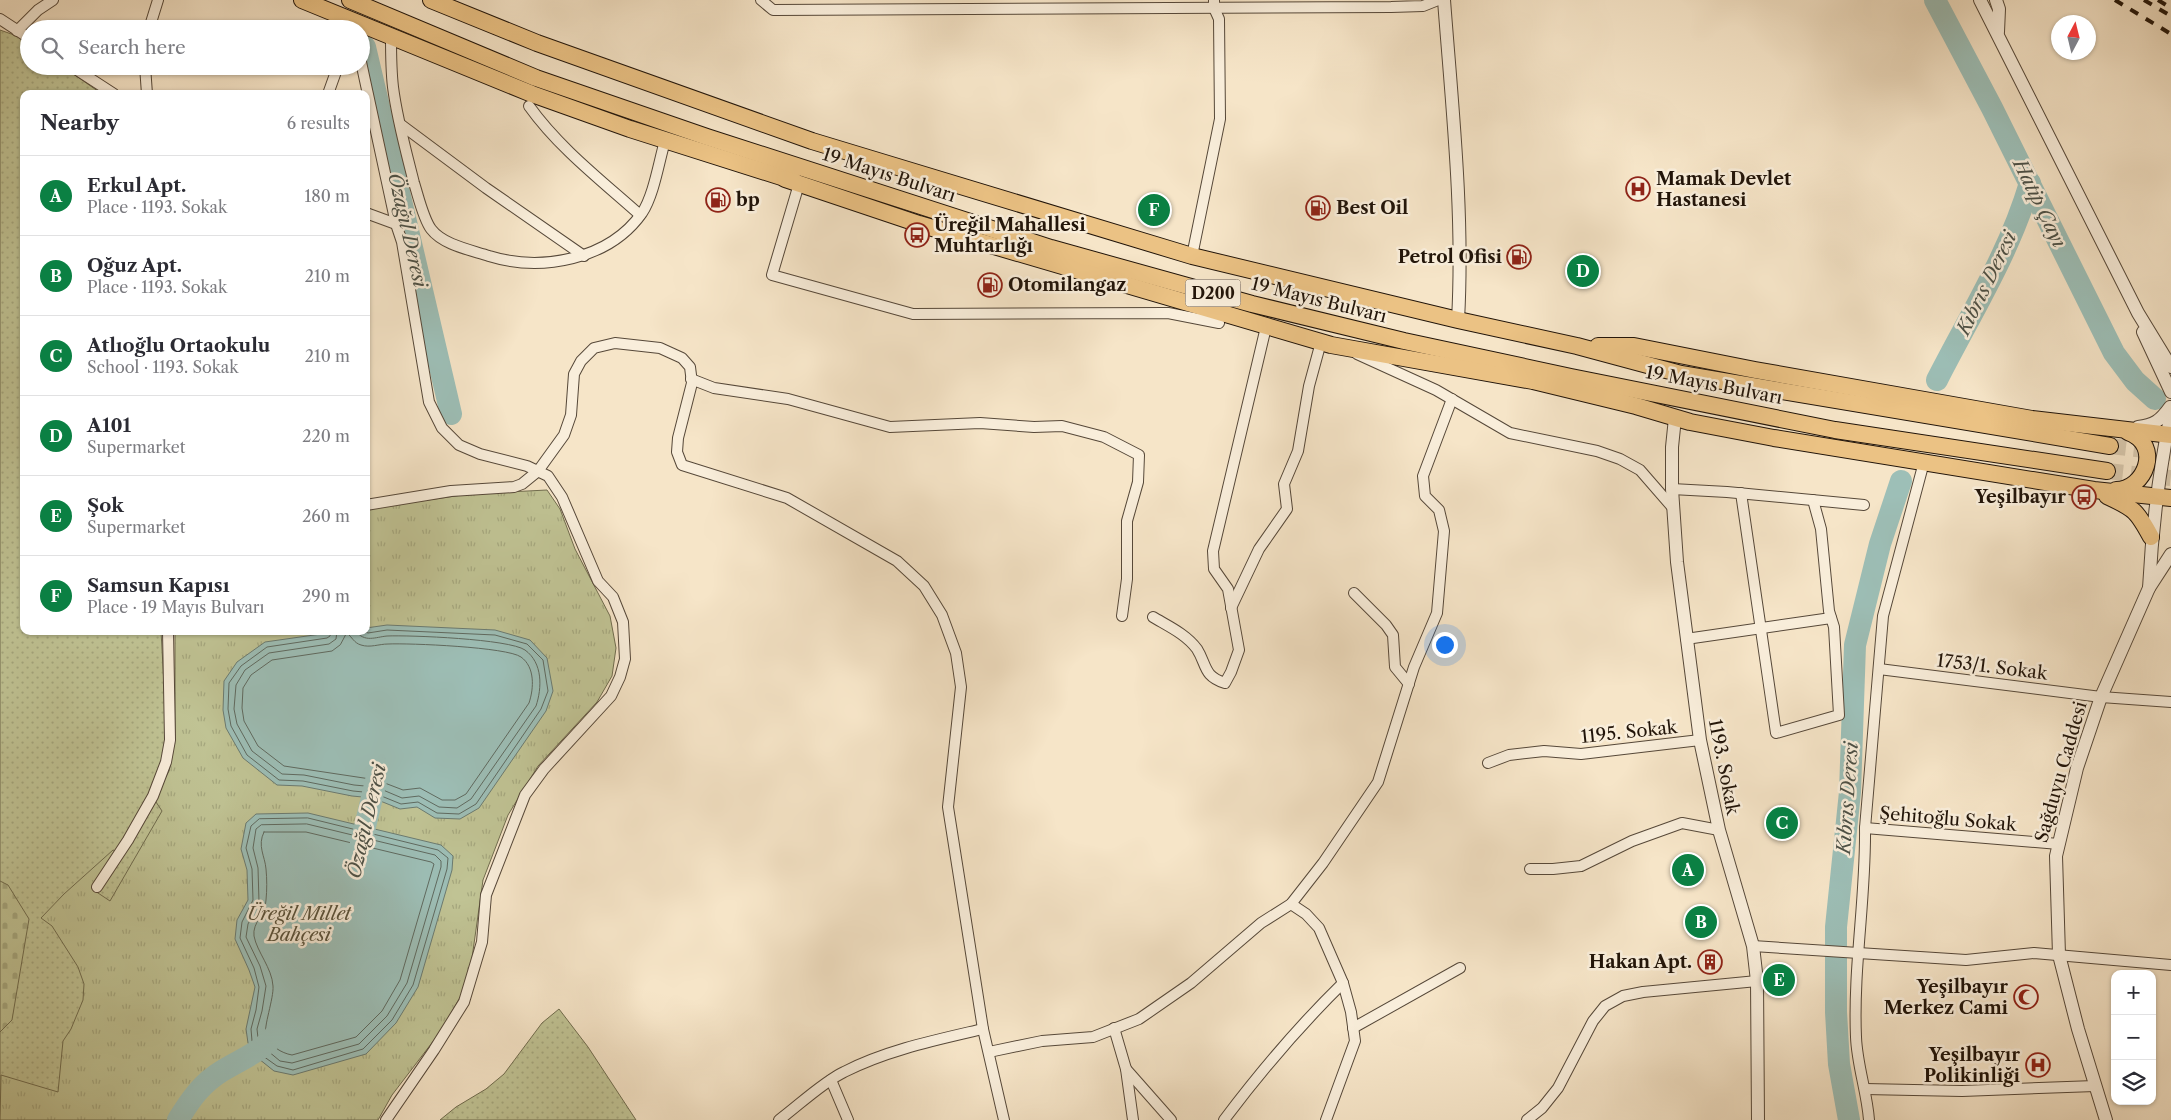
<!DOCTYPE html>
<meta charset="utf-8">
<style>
:root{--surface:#fff;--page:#f2f2f3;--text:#2b2b33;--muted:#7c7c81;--line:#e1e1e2;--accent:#0b8043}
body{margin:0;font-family:"Libre Caslon Text",serif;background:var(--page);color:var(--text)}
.controls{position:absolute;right:15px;bottom:15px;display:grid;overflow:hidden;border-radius:10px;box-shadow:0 1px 4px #0004}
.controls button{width:45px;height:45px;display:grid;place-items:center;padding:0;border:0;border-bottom:1px solid var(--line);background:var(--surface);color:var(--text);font:25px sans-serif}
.compass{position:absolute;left:2051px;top:15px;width:45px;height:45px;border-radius:50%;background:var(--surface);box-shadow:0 1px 4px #0004;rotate:7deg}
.you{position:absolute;left:1444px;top:644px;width:18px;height:18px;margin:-12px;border:4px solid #fff;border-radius:50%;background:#1a73e8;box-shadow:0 0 0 8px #1a73e833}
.badge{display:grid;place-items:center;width:32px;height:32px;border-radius:50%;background:var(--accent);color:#fff;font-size:16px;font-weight:700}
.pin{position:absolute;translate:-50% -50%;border:2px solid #fff;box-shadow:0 1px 5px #0006}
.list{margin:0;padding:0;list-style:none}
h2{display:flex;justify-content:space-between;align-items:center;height:65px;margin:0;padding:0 20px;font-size:21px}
h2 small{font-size:16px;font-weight:400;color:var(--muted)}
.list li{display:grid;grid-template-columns:32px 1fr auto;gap:15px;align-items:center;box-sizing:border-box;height:80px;padding:0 20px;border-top:1px solid var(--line)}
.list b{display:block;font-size:19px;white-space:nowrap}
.list p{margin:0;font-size:16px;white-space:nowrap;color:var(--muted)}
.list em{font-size:16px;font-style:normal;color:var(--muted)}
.icon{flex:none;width:28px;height:28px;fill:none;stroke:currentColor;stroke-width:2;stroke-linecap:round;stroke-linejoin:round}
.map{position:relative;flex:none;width:2171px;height:1120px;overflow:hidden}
.search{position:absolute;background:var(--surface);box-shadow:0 1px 4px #0004;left:20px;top:20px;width:350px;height:55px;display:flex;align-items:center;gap:12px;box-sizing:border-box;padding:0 18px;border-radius:28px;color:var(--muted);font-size:19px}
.panel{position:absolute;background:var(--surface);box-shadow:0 1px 4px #0004;left:20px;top:90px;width:350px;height:545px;border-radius:10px}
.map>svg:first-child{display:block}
.grass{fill:url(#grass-dots);stroke:#706c4e}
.cemetery{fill:url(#cemetery-stones);stroke:#706c4e}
.park{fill:url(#park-tufts);stroke:#706c4e}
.water{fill:#9dbfb7;stroke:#6b7b71}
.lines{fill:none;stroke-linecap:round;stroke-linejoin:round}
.shore{stroke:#5f6a60;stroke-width:1}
.river{stroke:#9dbfb7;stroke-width:22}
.trunk-tunnel{stroke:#d6c6ab;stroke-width:16;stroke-dasharray:16 8;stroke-linecap:butt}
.minor-casing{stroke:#564839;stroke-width:12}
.tertiary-casing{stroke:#564839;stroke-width:14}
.trunk-casing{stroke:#211409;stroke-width:18}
.minor{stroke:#f9eedb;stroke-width:10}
.tertiary{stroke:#f9eedb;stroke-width:12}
.trunk{stroke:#ebc284;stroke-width:16}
.rail{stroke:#211409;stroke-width:4;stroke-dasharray:9 9;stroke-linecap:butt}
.labels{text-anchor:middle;stroke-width:5;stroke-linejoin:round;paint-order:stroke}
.shield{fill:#f9eedb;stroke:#625548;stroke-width:1}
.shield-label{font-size:16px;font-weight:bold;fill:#211409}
.street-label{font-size:18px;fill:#211409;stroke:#f9eedb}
.poi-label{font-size:18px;font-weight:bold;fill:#211409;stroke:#f9eedb;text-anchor:start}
.park-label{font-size:18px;font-style:italic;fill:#59513a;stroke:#f9eedb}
.water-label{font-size:19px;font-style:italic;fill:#4c5046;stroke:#f9eedb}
</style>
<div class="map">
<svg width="2171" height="1120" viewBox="0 0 2171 1120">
<defs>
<pattern id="grass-dots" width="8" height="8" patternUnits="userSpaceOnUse" patternTransform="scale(1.25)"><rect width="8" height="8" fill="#c0c394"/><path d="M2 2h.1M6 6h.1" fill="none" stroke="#a5a77e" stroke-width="1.8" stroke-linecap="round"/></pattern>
<pattern id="cemetery-stones" width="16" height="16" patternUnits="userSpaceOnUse" patternTransform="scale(1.25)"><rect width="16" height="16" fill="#c0c394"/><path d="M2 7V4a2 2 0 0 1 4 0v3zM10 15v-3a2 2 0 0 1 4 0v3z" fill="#a5a77e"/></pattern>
<pattern id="park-tufts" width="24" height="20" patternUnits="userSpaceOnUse" patternTransform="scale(1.25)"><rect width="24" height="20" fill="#c0c394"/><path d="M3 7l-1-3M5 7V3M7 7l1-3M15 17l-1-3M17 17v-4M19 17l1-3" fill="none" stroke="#a5a77e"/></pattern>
</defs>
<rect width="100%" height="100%" fill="#f6e5c8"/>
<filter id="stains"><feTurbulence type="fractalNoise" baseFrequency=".004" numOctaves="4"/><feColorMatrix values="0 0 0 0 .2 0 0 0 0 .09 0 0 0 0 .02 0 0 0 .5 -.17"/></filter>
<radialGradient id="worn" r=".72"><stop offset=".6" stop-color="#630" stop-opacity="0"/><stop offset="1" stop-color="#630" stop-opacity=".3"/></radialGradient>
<g class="grass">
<path d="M0,30L17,36L29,44V66H62L102,94H24V631H161L167,739L162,781L217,1022L0,1120Z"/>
<path d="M559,1009L588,1047L636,1120H440L456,1107L486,1089L504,1074L542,1023Z"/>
</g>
<path class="cemetery" d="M0,881L8,885L29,919L12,1020L0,1032Z"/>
<path class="park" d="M547,490L560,509L575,549L610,616L616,648L612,676L597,702L538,766L508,815L483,880L471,965L463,992L441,1031L392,1095L378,1120H0L1,1075L58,1092L63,1041L71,1029L83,1000L84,984L78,967L52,926L41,918L64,894L113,850L116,851L92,889L110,901L162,811L154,799L169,771L175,736V631H366V509L469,494Z"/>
<g class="water">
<path d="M387,625L495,630L530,640L547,658L553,691L546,711L479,808L460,819L435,818L417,807L400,809L373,798L352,796L302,786L277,785L243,758L226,728L223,710L224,681L237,662L265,642L342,631H366V628Z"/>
<path d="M308,813L441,845L453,856L452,870L418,987L396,1023L366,1054L293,1075L274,1071L259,1059L248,1043L246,1029L255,987L249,970L235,939L237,920L248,900L247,870L241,849L246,823L256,814Z"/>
</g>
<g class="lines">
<g class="shore">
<path d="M331,631L330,636L327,638L267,647L241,666L229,683L228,709L231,726L247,755L279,780L303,781L353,791L374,793L401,804L418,802L437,813L459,814L476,804L541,709L548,691L543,660L527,644L495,635L387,630L368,633L364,631"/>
<path d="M337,631L336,639L329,644L269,653L245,670L236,685L234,709L237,724L252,751L282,774L304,775L354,785L376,787L402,798L419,796L439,807L457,808L471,799L536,706C542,688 543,663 525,650C509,639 410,635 387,636C376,637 364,643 356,631"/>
<path d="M347,633C352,637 354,643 361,645C370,648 379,644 388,644C409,643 507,647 521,657C535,667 534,688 529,703L466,794L455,800H442L420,788L403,790L377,780L284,766L258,746L244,721L242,708L243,688L251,675L272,660L332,651L340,645Z"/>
<path d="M308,818L438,850L448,858L447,869L413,985L392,1020L363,1049L293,1070L277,1066L263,1056L252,1041L251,1029L256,1010L259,987L254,968L240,938L242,922L253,900L252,869L246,848L251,826L259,819Z"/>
<path d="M307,824L435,855L441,861V867L407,983L387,1016L359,1044L292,1063L280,1061L268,1051L258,1038L257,1029L262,1011L266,986L260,966L246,937L248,924L259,902L258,868L253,848L256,829L261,825Z"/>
<path d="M264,832H306L431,862L434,864L400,980L382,1011L356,1037L292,1055C281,1053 270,1046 266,1035C263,1028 274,998 273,986C272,968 257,952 254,936C252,923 266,913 266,900C267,890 267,879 266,869C265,856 257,846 264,832Z"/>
</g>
<g class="river">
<path d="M1935,0L1992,108L2114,353L2135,381L2155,399"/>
<path d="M365,47L451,414"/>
<path d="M1937,380C1970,315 2009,254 2030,183"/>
<path d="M358,856L379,768"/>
<path d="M178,1120C190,1100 202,1083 222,1071C243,1058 260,1053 277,1033"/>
<path d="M1849,1120L1839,1064L1836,1012V927L1850,792L1855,645L1880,544L1901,481"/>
</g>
<g class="trunk-tunnel">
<path d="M2110,446L2171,453"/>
<path d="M2107,471L2171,478"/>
</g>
<g class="minor-casing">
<g id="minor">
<path d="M761,0L773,10L1391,7L1423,6L1438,0"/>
<path d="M0,19L29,38"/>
<path d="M149,29L158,0"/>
<path d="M17,31L38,10L53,0"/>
<path d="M391,37C391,54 391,70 393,87C397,119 406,151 414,183C418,195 423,218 431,229C443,245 471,250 489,256C541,272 609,260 642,213C654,195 659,161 665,141"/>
<path d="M361,62L396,224L402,242L429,402L442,428L459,445L480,454L527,466L548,476L562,497L598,581L613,597L623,622L625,659L620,677L611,696L544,769L525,795L486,895L482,942L464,1002L434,1050L386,1120"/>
<path d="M71,66L114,94"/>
<path d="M145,66L147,94"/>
<path d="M328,94L338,66"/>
<path d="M529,106C559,148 602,181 640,215"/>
<path d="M400,124L486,188L584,256"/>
<path d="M799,184L772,275L913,314L1168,313L1219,323"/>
<path d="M366,213L396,224"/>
<path d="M1192,256L1220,119L1219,19L1214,8V0"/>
<path d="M1357,354L1436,390L1510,433L1597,451L1620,459L1640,470L1673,508"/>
<path d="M691,379L714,388L788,399L890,427L980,423L1034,427L1062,426L1104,437L1139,455L1138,482L1127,521V579L1122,616"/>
<path d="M1672,489L1727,492L1864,505"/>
<path d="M1741,493L1776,733L1839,715L1834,627L1829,611L1821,529L1813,500"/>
<path d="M366,505L451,491L514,487L522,484L538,471L564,435L571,415L574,374L581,361L594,348L615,343L660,348L682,358L690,367L692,383L678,438L677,452L682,465L787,498L897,561L924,586L942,615L956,653L961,687L948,807L983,1029L1004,1120"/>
<path d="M1354,593L1386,625L1393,635L1395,667L1409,684"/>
<path d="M1231,608L1259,549L1287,509L1284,484L1298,451L1309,386L1321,342"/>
<path d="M1153,617C1168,626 1186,634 1197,649C1207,665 1203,676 1225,683L1231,672L1239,650L1228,589L1214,569L1213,551L1266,327"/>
<path d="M1686,639L1831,618"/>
<path d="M1879,669L2101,697L2171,702"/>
<path d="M1488,763L1509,755L1544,751L1581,754L1700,740"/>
<path d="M1865,828L2059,844"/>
<path d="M1530,869H1553L1581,866L1632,841L1682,823L1719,830"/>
<path d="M97,887L128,840L153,796L166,762L170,740L168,631"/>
<path d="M1291,904L1306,914L1319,928L1343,983L1351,1012L1355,1041L1326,1120"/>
<path d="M1753,946L1966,960L2034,953L2171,965"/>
<path d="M1114,1028L1126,1069L1133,1120"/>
<path d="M1353,1028L1460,968"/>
<path d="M989,1052L1042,1041L1093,1037L1139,1019L1191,983L1261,923L1291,904L1323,863L1378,782L1414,667L1437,613L1444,531L1439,510L1425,496L1423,476L1452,399"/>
<path d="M1126,1069L1171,1120"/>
<path d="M831,1080L848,1120"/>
<path d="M1865,1089L1962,1091L2095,1086"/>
<path d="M779,1120C798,1106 823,1082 844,1072C887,1050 936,1040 983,1029"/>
<path d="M1224,1120C1261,1071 1299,1026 1343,983"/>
<path d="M1527,1120L1542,1108L1558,1088L1593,1021L1605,1006L1623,996L1643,992L1757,981"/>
<path d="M1869,1120C1867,1092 1857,1065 1856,1037C1853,967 1866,898 1865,828L1883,616L1924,462"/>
</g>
</g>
<g class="tertiary-casing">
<g id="tertiary">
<path d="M1444,0C1452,106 1464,214 1458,320"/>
<path d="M1980,0L2138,313L2171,367"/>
<path d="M1996,0L1999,9L1998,32"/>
<path d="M2143,332L2171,392"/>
<path d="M1675,418L1672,447V489L1677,562L1700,740L1719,830L1753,946L1757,981L1758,1120"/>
<path d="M2138,427C2154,425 2160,421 2170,407"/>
<path d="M2149,588C2152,529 2159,471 2171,413"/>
<path d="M2106,1120L2078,1029L2059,955L2056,856L2077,768L2101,697L2149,588L2171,554"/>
</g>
</g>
<g class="trunk-casing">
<g id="trunk">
<path d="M302,0L532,94L630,129L794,181"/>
<path d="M350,0L536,78L707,137L1051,248L1252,304L1404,341L1571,377L1835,430L2107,471"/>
<path d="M431,0L537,43L812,141L1192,256L1458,320L1577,346L1681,374L2110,446"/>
<path d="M785,179L919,224L1331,345L1533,381L1636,406L1690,422L1774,438L2094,490L2171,498"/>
<path d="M1598,346H1634L1755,370L2032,419L2171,435"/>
<path d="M2116,490C2145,490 2163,445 2128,432"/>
<path d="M2107,496C2135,509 2137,511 2151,537"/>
</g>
</g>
<use href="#minor" class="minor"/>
<use href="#tertiary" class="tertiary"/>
<use href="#trunk" class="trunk"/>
<g class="rail">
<path d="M2115,0L2171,34"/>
<path d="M2144,0L2171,16"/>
<path d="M2158,0L2171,8"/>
</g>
</g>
<defs>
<g id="hospital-ring" transform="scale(1.25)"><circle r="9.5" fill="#f9eedb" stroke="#8f2418" stroke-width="1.5"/><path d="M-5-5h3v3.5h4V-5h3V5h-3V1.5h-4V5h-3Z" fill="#8f2418"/></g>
<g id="fuel-ring" transform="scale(1.25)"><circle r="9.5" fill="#f9eedb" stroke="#8f2418" stroke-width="1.5"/><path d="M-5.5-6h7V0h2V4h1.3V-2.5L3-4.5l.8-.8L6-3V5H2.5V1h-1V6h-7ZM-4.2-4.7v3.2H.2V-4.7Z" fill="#8f2418"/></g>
<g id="bus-ring" transform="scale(1.25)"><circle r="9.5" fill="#f9eedb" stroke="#8f2418" stroke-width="1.5"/><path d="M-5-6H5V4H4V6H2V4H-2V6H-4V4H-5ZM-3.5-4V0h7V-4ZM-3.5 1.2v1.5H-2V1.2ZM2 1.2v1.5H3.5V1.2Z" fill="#8f2418"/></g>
<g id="building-ring" transform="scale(1.25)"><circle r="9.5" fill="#f9eedb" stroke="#8f2418" stroke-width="1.5"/><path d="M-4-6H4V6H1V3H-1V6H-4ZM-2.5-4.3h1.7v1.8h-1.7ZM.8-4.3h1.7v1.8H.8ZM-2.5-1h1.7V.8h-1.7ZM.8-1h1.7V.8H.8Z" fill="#8f2418"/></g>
<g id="mosque-ring" transform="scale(1.25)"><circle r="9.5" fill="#f9eedb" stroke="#8f2418" stroke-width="1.5"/><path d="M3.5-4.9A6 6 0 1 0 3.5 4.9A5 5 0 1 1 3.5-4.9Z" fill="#8f2418"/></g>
</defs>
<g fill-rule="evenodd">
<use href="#hospital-ring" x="1638" y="189"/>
<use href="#fuel-ring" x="718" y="200"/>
<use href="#fuel-ring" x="1318" y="208"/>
<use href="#bus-ring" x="917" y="235"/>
<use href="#fuel-ring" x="1519" y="257"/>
<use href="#fuel-ring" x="990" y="285"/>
<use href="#bus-ring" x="2084" y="497"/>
<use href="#building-ring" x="1710" y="962"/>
<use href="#mosque-ring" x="2026" y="997"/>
<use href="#hospital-ring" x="2038" y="1065"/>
</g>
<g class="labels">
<rect class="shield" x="1185.5" y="279.5" width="55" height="27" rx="4"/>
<g class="shield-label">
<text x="1213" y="299">D200</text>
</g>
<g class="street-label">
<text transform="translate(889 175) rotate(18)" y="6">19 Mayıs Bulvarı</text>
<text transform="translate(1319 300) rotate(14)" y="6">19 Mayıs Bulvarı</text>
<text transform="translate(1714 385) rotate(11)" y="6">19 Mayıs Bulvarı</text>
<text transform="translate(1992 667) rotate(7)" y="6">1753/1. Sokak</text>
<text transform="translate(1629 732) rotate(-6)" y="6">1195. Sokak</text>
<text transform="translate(1724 767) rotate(79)" y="6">1193. Sokak</text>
<text transform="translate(2061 772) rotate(-74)" y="6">Sağduyu Caddesi</text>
<text transform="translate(1948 819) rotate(5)" y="6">Şehitoğlu Sokak</text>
</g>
<g class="poi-label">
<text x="1656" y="185">Mamak Devlet<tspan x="1656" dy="21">Hastanesi</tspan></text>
<text x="736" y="206">bp</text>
<text x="1336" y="214">Best Oil</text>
<text x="934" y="231">Üreğil Mahallesi<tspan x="934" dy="21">Muhtarlığı</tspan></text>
<text x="1502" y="263" text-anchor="end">Petrol Ofisi</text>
<text x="1008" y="291">Otomilangaz</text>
<text x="2066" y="503" text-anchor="end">Yeşilbayır</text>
<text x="1692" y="968" text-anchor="end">Hakan Apt.</text>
<text x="2008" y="993" text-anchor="end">Yeşilbayır<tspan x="2008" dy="21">Merkez Cami</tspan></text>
<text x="2020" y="1061" text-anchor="end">Yeşilbayır<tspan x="2020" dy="21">Polikinliği</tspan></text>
</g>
<g class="park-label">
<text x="299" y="920">Üreğil Millet<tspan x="299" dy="21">Bahçesi</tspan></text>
</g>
<g class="water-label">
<text transform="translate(2040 203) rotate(64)" y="7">Hatip Çayı</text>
<text transform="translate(408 230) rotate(77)" y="7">Özağıl Deresi</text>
<text transform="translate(1986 283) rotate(-64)" y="7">Kıbrıs Deresi</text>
<text transform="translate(1847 798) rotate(-86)" y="7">Kıbrıs Deresi</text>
<text transform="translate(366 821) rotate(-77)" y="7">Özağıl Deresi</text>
</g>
</g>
<rect width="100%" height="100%" filter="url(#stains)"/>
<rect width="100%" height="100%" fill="url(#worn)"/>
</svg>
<div class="controls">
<button>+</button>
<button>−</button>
<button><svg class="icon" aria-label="layers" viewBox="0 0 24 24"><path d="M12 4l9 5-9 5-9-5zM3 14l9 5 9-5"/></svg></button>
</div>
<svg class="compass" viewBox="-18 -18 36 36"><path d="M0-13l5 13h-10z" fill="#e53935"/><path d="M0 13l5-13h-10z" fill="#7c7c81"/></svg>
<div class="you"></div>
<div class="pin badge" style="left:1688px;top:870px">A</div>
<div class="pin badge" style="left:1701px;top:922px">B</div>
<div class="pin badge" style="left:1782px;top:823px">C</div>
<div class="pin badge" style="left:1583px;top:271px">D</div>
<div class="pin badge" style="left:1779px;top:980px">E</div>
<div class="pin badge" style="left:1154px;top:210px">F</div>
<div class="search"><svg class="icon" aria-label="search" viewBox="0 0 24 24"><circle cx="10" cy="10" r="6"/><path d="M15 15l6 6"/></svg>Search here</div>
<section class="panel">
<h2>Nearby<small>6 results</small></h2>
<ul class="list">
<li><span class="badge">A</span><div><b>Erkul Apt.</b><p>Place · 1193. Sokak</p></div><em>180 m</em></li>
<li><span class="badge">B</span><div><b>Oğuz Apt.</b><p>Place · 1193. Sokak</p></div><em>210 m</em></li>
<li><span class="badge">C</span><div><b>Atlıoğlu Ortaokulu</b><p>School · 1193. Sokak</p></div><em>210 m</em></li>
<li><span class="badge">D</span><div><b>A101</b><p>Supermarket</p></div><em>220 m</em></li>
<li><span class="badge">E</span><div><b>Şok</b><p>Supermarket</p></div><em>260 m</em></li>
<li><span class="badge">F</span><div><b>Samsun Kapısı</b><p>Place · 19 Mayıs Bulvarı</p></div><em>290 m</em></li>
</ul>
</section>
</div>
